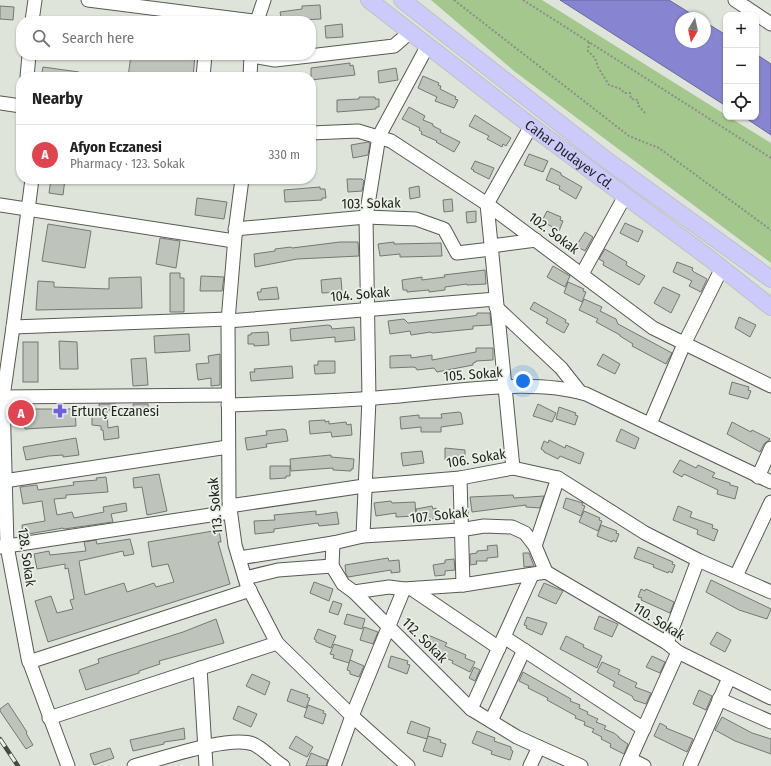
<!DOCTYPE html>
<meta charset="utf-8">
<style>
:root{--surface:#fff;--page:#f6f6f6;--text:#222;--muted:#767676;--line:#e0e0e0;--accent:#7c3aed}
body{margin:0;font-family:"Fira Sans Condensed",sans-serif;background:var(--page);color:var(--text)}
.controls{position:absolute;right:12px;top:12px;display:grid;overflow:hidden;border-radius:8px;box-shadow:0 1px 3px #0004}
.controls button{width:36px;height:36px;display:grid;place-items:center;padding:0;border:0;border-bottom:1px solid var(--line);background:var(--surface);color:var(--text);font:20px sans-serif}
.compass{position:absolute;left:675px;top:12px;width:36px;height:36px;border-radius:50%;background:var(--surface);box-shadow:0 1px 3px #0004;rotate:189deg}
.you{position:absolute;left:523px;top:381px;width:14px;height:14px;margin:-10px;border:3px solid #fff;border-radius:50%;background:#1a73e8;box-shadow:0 0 0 6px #1a73e833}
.badge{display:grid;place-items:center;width:26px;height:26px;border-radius:50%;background:var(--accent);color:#fff;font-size:13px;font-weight:700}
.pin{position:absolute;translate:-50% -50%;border:2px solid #fff;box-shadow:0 1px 4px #0006}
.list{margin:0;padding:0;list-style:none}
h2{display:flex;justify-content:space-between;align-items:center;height:52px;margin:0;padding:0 16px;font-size:17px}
h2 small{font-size:13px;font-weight:400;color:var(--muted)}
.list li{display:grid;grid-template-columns:26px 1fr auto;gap:12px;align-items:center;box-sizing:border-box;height:60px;padding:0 16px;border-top:1px solid var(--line)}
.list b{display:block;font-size:15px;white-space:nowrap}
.list p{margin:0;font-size:13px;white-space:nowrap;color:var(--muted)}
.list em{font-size:13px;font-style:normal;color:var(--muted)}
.icon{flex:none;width:22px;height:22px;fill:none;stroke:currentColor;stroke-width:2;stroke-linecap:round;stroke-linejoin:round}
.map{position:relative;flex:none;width:771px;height:766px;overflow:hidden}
.search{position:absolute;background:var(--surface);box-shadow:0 1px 3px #0004;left:16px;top:16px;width:300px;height:44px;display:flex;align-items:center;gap:10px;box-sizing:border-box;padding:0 14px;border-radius:16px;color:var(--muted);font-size:15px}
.panel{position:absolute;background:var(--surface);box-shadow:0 1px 3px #0004;left:16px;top:72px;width:300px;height:112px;border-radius:16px}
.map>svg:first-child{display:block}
.green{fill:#a4c78d}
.water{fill:#8784d1;stroke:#69689c}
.building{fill:#bec4bb;stroke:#737970}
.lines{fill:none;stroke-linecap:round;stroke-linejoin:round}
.minor-casing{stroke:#565b53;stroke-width:15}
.major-casing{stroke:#c1c2c1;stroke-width:18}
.path{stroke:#8a8f88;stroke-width:2;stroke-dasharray:2 2;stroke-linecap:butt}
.minor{stroke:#fff;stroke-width:13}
.major{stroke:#cbcafb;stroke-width:16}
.rail-casing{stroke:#464a45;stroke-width:4.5}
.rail{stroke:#ebf1e7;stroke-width:3;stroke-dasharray:9;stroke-linecap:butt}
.labels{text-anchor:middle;stroke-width:3.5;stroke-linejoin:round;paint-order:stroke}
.street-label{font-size:14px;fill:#222521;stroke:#ebf1e7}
.poi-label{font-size:14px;fill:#222521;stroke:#ebf1e7;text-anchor:start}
</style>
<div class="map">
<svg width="771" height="766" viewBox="0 0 771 766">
<rect width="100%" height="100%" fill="#dee4da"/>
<path class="green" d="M431,0H542L726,115V117H729L771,143V263L514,71Z"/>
<g class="water">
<path d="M560,0H669L698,18H681V42H705V22L726,35V106Z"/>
<path d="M756,54L771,64V135L744,117H756Z"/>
</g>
<g class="building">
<path d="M320,5L321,19L282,21L280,12L302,9V6Z"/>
<path d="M0,6L14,7L13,20L0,19Z"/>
<path d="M342,24L343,37L326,38L325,26Z"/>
<path d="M131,55H195L193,77H128Z"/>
<path d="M350,63V66L353,65L355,75L311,80V68Z"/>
<path d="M43,67L79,72L78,77H41Z"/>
<path d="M396,68L398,80L379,83L378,71Z"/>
<path d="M423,76L439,83L438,85L441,86L440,89L456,97L455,99L458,100L454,108L435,101L437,97L418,88Z"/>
<path d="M359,97H375V99H379V107H376V109L337,112V100L359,99Z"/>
<path d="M409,107L425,116L423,120L433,124V126L441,130L440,132L460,142L454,152L436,142L437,141L421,134L422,132L419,130L420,128L402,119Z"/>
<path d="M475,115L511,138L506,146L503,144L502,147L487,139L489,136L469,126Z"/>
<path d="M368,142L370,144L368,155L353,158L351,145Z"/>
<path d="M529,154L548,161L543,172L524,165Z"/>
<path d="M475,161L494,168L489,179L473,171L474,170L471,169Z"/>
<path d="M551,168L561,173V175L582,187L576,199L559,189L560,186L546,180Z"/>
<path d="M51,179H65L63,195L49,193Z"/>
<path d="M347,179H362L364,181L362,191L348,192Z"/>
<path d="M419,186L420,197L410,199L409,188Z"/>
<path d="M320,187V189H325L326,198H322V200L285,202L284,190Z"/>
<path d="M197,198L227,202L224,219L195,215Z"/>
<path d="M452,199L453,211L444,212L443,200Z"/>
<path d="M476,211V222L467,223L466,212Z"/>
<path d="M547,211L561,217L560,220L563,221L559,231L542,221Z"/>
<path d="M625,223L643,231L638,242L620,233Z"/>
<path d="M48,224L91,231L85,268L42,261Z"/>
<path d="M585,232L593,237L585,251L576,246Z"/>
<path d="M160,238L180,241L176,268L156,264Z"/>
<path d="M340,242H358L359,256L297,259L255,267L254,254L275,251V249L291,247L292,248Z"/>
<path d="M394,242V244L441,243L442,256L400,257V254L380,256L378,244Z"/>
<path d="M605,249L627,262L626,265L645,276L639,285L603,265L604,262L599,259Z"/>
<path d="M677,262L693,268L692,270L694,272L707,279L701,292L689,286L692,281L673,272Z"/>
<path d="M553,266L570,276L565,287L547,277Z"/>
<path d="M485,270L486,284L467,285V284L445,287V290L429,292V290L407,292V290H403L402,280L422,277V280L445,277L444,275Z"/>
<path d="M170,273H180V278H184V312H170Z"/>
<path d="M201,276L224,277L222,291H200Z"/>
<path d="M141,277L142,308L36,310L38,281L54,282V287L109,289V278Z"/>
<path d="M341,278L342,292L322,293L321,280Z"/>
<path d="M568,282L584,289L583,291L586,292L582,302L564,293Z"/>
<path d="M277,287L279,299L259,300L257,292H261V289Z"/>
<path d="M663,287L680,295L671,313L654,303Z"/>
<path d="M584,299L602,307L600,311L616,319L618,324L672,353L666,364L632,346L633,344L620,336V335L596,322L598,319L579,310Z"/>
<path d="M534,302L566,320L565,322L569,324L564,333L546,323L548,319L530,309Z"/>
<path d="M477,313H490L491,325L473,326V329L432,333L431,332L411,335L410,331L390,334L388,321L404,319L408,323L473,316L477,315Z"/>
<path d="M739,317L756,325L750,337L735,328Z"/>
<path d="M328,325L331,326L332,329L354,327L355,340L335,342V337L291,341L290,329Z"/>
<path d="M268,332L269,345L254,346V344H248V335H251V333Z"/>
<path d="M189,334L190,351L155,353L154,336Z"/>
<path d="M59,341L77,342L78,369H60Z"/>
<rect x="23" y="342" width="15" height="40"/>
<path d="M476,348H493V360L476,361V362L473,363V365L437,372L434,368L417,370L416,368L413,367L390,368V356L411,355V358L432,355V360L476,352Z"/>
<path d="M220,354V385L211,386V378L198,380L196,364L209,363L208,356Z"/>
<path d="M603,354L620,364L615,374L597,365Z"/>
<path d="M146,358L148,385L133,386L131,359Z"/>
<path d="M318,361H335V373L315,374L314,365H318Z"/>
<path d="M292,366L293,378L251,381L250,372H255L254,369Z"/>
<path d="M732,382L749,387L748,390L751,391L748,399L729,394Z"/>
<path d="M99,404H116V410H107L108,428L118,426L119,438L104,440L103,430H101V426L92,425V416L100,415Z"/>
<path d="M133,404H148L149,415L134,416Z"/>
<path d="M538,404L556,413L552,422L533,416Z"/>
<path d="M559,407L576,413L575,415L578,416L575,425L556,419Z"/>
<path d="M23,409H75L76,426L25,429Z"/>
<path d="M459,412L461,413L463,424L441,427V432H421V427L401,429L400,417L419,415V418H442L441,414Z"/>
<path d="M325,420V422L329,421V424L346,422L347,425L351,424L352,435L332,437L331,432L310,434L309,421Z"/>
<path d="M732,422L751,432L752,430L770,439L764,444L760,452L727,434Z"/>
<path d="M283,429L286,430L288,441L266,444L267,447L247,450L245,438L267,435L266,431Z"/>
<path d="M621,429L639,438L635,449L616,441Z"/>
<path d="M76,438L79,455L63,457V455L49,456L26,460L23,447Z"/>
<path d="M549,440L565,448L566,445L584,453L580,464L560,456L558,459L544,452V451L541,449L544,441L548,443Z"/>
<path d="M445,448L465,450V458H462V461L445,460Z"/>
<path d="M422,451L424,463L403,466L401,453Z"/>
<path d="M331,455V457L354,459L353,469H351V471L333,470V468L291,471L290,459Z"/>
<path d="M680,460L696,468L698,465L715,473L712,477L730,483V485L738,487L735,499L717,494L718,490L684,474L682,477L673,472Z"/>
<path d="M270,466H290V476H286V478L270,479Z"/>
<path d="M159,474L167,511L147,515L142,487L134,488L133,478Z"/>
<path d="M106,477L108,492L66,495V498L54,499L57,515L72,512L74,518L104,512L103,507L126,503L127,511L111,514L113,522L64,529L63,528L23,535L22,525L45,521L42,501L23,504L20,487L37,485L38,490L74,485L73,482L97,480L96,478Z"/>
<path d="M513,495L514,498L544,496L540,508L526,507V505L472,512L470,497Z"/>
<path d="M566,498L583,503L582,505L585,506L581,516L563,508Z"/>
<path d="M391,501L392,503L415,502L416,516L396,517V513L376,516L374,503Z"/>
<path d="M432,506L433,509L436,508L438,518L418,521L416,509Z"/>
<path d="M678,506L692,512L690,517L713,525L712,528L718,530L714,541L697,534L698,530L673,520Z"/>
<path d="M316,511V515L337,512L339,524L319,526L318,523L274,529V532L255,534L254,521L275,520L274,515Z"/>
<path d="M584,511L600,518L599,520L602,521L598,531L579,522Z"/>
<path d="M601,525L617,531L616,533L619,534L616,542L613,540L612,542L597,536Z"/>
<path d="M219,530L221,542H218L230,584L48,642L35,601L51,596L57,613L73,609L70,600L74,599L68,568L65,569V564L37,569L34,554L49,551L50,555L86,551L84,542L96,540L97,544L130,539L134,554L124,556L123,551L79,561L85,595L124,583L127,592L154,583L156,587L174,582L168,564L152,567L148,542Z"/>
<path d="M497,545L498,557L487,558V561H476L477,564L470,565V554L477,553V551L488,550L487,546Z"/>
<path d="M638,547L673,562L672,564L675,565L672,573L669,571L668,573L653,567L654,565L634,558Z"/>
<path d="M523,553H529L534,566L524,567Z"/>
<path d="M388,558L389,561L399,560L400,572L391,573V570L348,577L346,574L345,565Z"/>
<path d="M454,559L455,570L445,571V575L435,576L433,565L445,563V560Z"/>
<path d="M711,580L771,609L767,619L739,610L706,592Z"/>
<path d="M314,582L333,589L329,601L310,593Z"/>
<path d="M544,583L563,591L556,604L538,596Z"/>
<path d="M641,589L645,591L646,589L674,602L670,613L641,600L642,598L638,597Z"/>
<path d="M333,601L342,604L338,615L329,612Z"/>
<path d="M347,614L365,619L362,629L344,624Z"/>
<path d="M599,616L618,624L612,637L594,629Z"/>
<path d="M527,617L547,623L542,635L526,628L527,626L524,625Z"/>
<path d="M216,619L224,643L159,661L160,664L139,671V673L86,690L79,670L99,663L98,659L183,632Z"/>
<path d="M364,627L378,632L373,644L360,640Z"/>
<path d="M318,629L336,636L331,648L316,642V640L314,639Z"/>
<path d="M717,632L731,640L725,652L710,644Z"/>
<path d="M428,635L447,643L445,646L466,655L465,658L475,662L470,672L452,663L453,661L443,657V654L423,646Z"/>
<path d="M566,636L584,645L583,647L602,656L597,668L560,649Z"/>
<path d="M334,644L353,650L349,663L333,658L334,655L330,654Z"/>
<path d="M391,656L408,661L407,664L410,665L407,674L388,667Z"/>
<path d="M652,656L665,662L660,673L646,667Z"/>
<path d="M350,660L364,666L359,677L350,674V671L347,670Z"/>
<path d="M602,662L620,670L618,674L637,683L635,687L651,693L646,704L634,700L632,696L613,686L615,682L597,672Z"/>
<path d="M474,667L480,670L475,681L469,678Z"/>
<path d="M523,672L571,699L570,701L580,705L579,708L588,712L587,714L598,719L596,722L606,726L604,729L614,733L619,737V738L628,744L624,754L610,747L611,744L601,739L602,737L592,732L594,729L584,725L585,722L575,718L576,716L547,700L548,698L528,688L529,686L519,681Z"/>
<path d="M252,674L270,682L265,695L246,686Z"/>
<path d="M291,689L308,695L307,697L310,698L306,708L287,701Z"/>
<path d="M699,690L712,696L706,710L693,704Z"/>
<path d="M8,703L27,732L26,733L33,745L26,749L0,711V709Z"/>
<path d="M308,705L324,711L323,713L326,714L323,724L304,717Z"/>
<path d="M238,706L257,714L251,727L233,719Z"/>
<path d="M722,717L752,733L771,739V754L735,741L715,730Z"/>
<path d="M411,721L430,728L427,739L407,733Z"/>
<path d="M660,723L667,727L666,728L693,739L687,752L654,736Z"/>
<path d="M184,728L185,739L164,742V744L133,751L130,740Z"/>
<path d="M477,731L495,738L494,741L511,747V750L513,751L510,760L491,754L492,751L472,743Z"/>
<path d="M296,736L313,747L307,757L289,748Z"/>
<path d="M428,736L441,740L440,742L446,744L442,757L423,751Z"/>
<path d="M110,748L114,758L94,765L90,754Z"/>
<path d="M311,753L328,760L326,766H306Z"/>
</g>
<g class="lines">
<g class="minor-casing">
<g id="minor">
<path d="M88,0L253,21"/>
<path d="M735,0L771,24"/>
<path d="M32,21L35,0"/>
<path d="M257,21L264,0"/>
<path d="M251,56L275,60L394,46L410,32"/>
<path d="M27,77L29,55"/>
<path d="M203,77L205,55"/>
<path d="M250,77L251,55"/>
<path d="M0,103L21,106"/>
<path d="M311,133L358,131L391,141L487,204L653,328L771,386"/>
<path d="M32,179L13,327L3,397L7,546L28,658L68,766"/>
<path d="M242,179L236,225L228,321L229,501L235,545L247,585L277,643L352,716L408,766"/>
<path d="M0,205L234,241"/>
<path d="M235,229L366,217L416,219L444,229L457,253L491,249"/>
<path d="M491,246L536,240"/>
<path d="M582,274L625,196"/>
<path d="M496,307L561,368L580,392"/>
<path d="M228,321L496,299"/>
<path d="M13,327L228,319"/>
<path d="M0,397L228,395"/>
<path d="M228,405C285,403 343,401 400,396C457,391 532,378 586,394L771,482"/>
<path d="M650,424L684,344L722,268"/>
<path d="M513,468L487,204L531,126"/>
<path d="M758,477L771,448"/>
<path d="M460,478L463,585"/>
<path d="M4,481L228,447"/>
<path d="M229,506L364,486L460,478L513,468L558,478L645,533L698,560L771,592"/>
<path d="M363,536L369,399L366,217L379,136L428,45"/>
<path d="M535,546L558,478"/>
<path d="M0,547L230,512"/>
<path d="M239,558L333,543"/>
<path d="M332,566L343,584L354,592L471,709L517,737L581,766"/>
<path d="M332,566L333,543L363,536L460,530L484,526L512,527L525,533L535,546L546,572"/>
<path d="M736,576L771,502"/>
<path d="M245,578L278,570L332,566"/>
<path d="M412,589L499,648"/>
<path d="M354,592L389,587L404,589L463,585L546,572L667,643L678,652L771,698"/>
<path d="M504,637L644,729"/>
<path d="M667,643L698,560"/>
<path d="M29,662L250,590"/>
<path d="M200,668L206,766"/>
<path d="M719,699L771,722"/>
<path d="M471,709L532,575"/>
<path d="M49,718L277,643"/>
<path d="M491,721L524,650"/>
<path d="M630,759L644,766"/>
<path d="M134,766C161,759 229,735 253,744C263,748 273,760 283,766"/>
<path d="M334,766L352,716L404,589"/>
<path d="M530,766L539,747"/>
<path d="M627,766L678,652"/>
<path d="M690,766L729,678"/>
</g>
</g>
<g class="major-casing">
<g id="major">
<path id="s1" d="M369,0L531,126L709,258L771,307"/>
<path d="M402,0L605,159L771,279"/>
</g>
</g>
<g class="path">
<path d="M454,0L629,136L659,148L771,230"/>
<path d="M523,0L771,158"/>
<path d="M589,42L588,51L595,58L598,67L609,85L621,89L624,93H630L631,99L638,100V105L645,113"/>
</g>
<use href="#minor" class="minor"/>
<use href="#major" class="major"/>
<g class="rail-casing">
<path id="rail" d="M0,739L18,766"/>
</g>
<use href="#rail" class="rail"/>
</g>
<defs>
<g id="pharmacy-bare" transform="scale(1.08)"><path d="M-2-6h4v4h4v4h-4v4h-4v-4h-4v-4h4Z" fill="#6e60db" stroke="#ebf1e7" stroke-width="2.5" paint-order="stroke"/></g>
</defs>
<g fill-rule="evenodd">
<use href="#pharmacy-bare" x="60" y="411"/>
</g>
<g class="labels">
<g class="street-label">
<text dy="5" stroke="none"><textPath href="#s1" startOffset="253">Cahar Dudayev Cd.</textPath></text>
<text transform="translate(371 203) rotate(-1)" y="5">103. Sokak</text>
<text transform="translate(554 233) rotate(37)" y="5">102. Sokak</text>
<text transform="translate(360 294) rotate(-5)" y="5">104. Sokak</text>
<text transform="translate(473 374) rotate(-4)" y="5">105. Sokak</text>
<text transform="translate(476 458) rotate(-9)" y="5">106. Sokak</text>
<text transform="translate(215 506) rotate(-95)" y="5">113. Sokak</text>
<text transform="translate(439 515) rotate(-6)" y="5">107. Sokak</text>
<text transform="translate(27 557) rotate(82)" y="5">128. Sokak</text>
<text transform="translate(659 621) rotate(32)" y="5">110. Sokak</text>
<text transform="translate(425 640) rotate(45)" y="5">112. Sokak</text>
</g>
<g class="poi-label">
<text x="71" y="416">Ertunç Eczanesi</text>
</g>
</g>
</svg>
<div class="controls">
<button>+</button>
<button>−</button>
<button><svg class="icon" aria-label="locate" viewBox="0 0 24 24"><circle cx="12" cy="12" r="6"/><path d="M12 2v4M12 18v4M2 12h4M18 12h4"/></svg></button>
</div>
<svg class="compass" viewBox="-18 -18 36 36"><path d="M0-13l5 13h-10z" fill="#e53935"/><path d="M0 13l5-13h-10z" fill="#767676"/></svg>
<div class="you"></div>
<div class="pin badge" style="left:21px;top:413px;background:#e0444e">A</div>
<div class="search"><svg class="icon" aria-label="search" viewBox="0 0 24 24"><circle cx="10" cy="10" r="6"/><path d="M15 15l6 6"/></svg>Search here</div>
<section class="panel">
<h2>Nearby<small></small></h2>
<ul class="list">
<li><span class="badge" style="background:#e0444e">A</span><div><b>Afyon Eczanesi</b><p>Pharmacy · 123. Sokak</p></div><em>330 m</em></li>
</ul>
</section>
</div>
